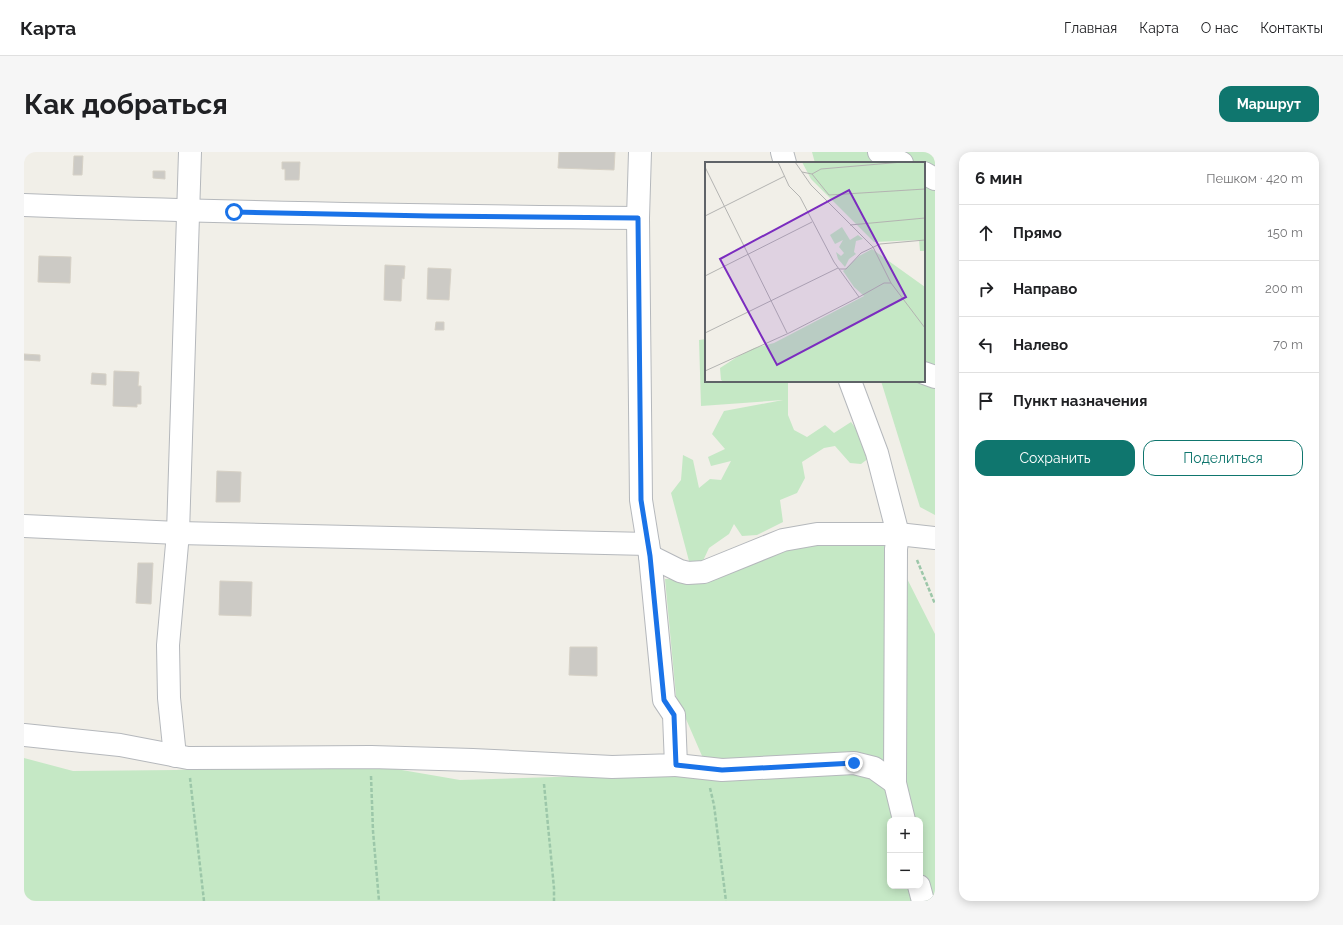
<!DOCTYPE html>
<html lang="ru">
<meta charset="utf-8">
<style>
:root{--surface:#fff;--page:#f6f6f6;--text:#202124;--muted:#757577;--line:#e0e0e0;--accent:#0f766e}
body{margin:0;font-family:Raleway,sans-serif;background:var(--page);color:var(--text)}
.controls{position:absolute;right:12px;bottom:12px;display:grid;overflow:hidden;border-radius:8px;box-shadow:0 2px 10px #0003}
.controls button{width:36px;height:36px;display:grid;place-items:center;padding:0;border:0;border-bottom:1px solid var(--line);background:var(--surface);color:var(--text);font:20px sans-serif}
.stop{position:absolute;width:12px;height:12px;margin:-9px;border:3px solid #1a73e8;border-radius:50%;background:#fff}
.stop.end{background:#1a73e8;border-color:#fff;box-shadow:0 1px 4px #0008}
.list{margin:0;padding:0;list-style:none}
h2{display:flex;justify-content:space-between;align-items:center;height:52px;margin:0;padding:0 16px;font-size:17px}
h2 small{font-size:13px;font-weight:400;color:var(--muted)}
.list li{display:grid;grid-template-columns:26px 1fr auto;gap:12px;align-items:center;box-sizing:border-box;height:56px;padding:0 16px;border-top:1px solid var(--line)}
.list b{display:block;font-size:15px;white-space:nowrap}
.list em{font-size:13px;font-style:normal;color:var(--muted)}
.actions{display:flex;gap:8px;padding:12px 16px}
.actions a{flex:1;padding:9px 0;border:1px solid var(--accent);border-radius:12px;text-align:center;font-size:14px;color:var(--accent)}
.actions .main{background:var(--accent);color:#fff}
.icon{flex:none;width:22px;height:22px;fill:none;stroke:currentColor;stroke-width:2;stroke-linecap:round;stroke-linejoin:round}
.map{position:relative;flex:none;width:911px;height:749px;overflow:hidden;border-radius:12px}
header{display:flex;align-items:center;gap:24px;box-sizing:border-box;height:56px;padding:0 20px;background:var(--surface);border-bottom:1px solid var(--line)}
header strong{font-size:19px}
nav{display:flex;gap:22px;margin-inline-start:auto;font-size:14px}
.intro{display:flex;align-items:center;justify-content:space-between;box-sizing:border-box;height:96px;padding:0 24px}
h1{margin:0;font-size:28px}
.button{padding:10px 18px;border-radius:12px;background:var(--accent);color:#fff;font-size:14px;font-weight:700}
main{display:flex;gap:24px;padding:0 24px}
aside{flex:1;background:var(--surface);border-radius:12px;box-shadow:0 2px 10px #0003}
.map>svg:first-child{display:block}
.green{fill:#c5e8c5;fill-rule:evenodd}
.building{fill:#cccac5;stroke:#d6d1c6}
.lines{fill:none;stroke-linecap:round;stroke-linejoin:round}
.minor-casing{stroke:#b5b8bc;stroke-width:24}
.path{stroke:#9cc7a9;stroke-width:2.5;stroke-dasharray:4 2;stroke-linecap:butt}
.minor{stroke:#fff;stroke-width:22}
.route{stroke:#1a73e8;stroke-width:5}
.inset-road{fill:none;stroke:#b3b3b1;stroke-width:1}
.view{fill:#7b2cbf;fill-opacity:0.15;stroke:#7b2cbf;stroke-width:2}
.inset-edge{fill:none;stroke:#5f6368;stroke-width:2}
</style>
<header>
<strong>Карта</strong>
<nav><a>Главная</a><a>Карта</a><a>О нас</a><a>Контакты</a></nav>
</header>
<div class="intro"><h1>Как добраться</h1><a class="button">Маршрут</a></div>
<main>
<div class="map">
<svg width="911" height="749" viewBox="0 0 911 749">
<rect width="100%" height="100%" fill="#f1efe8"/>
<g class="green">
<path d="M788,0H911V363L896,355L857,229H900V11H791Z"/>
<path d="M682,187V229H764V263L770,278L783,285L801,273L810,281L827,270L836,282L845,306L837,312L826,311L811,294L800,296L778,310L781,326L773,341L756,348L759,370L733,383L718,384L710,372L705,382L685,396L677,413L665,409L647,341L657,328L659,303L669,308L675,336L686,327L697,328L707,309L687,314L684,305L701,297L688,282L700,259L759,248L677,254L675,188Z"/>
<path d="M864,389L911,482V749H0V606L49,619L152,618L263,612H343L436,628L685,620L652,544L641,427L679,426L775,391ZM866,668H896V734H866Z"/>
</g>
<g class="building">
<path d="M535,0H591L590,18L534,16Z"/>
<path d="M50,4H59L58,23H49Z"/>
<path d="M258,10H276L275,28H261V17H258Z"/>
<path d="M129,19H141V27L129,26Z"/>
<path d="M15,104L47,105L46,131L14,130Z"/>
<path d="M361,113L381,114L380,127L378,126L377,149L360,148Z"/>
<path d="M404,116L427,117L425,148L403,147Z"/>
<path d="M412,170H420V178H411Z"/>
<path d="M0,202L16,203V209L0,208Z"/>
<path d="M90,219L115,220L114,234H117V252H113V255L89,254Z"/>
<path d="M68,221L82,222V233L67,232Z"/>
<path d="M193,319L217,320L216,350H192Z"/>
<path d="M114,411H129L127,452L112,451Z"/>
<path d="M196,429L228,430L227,464L195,463Z"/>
<path d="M546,495H573V524L545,523Z"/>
</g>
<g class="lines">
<g class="minor-casing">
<g id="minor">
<path d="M758,0L761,11"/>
<path d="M855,0L878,11"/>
<path d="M900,21L911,27"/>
<path d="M0,53C205,61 410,64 614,66"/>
<path d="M900,221L911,225"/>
<path d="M826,229L853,301L874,382L872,397L871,631L880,668"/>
<path d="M0,374L154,381L624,392"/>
<path d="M626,404L656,419L664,421L680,420L759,388L793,382H874L911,386"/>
<path d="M0,583L96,593L164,606L347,605L449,608L588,615L652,613L650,563L640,548L626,404L617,348L614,66L616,0"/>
<path d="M151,604L145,546L144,493L154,381L166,0"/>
<path d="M652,613L698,618L830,611L850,616L871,631"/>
<path d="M895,734L899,749"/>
</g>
</g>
<g class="path">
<path d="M893,408L911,452"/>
<path d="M347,624L349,679L355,749"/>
<path d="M166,626L180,749"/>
<path d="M520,632L530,736V749"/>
<path d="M686,636L690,653L702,749"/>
</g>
<use href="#minor" class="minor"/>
</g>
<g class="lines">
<path class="route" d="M210,60L406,64L614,66L617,348L626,404L640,548L650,563L652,613L698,618L830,611"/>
</g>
<g transform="translate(681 10)">
<rect width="220" height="220" fill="#f1efe8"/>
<path d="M97,0L220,1V89H215L214,78L169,80L106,17ZM137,65L145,78L153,73L158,77L151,79L149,90L151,92L144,97L140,105L133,97L131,90L136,94L139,91L134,85L138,78L130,82L125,73ZM167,87L220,125V220H19L16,218L15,206L32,195L49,186L69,181L159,134L149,125L138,109L154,94Z" fill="#c5e8c5"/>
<path class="inset-road" d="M90,0L106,23L168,85L186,121L220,166M0,5L82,171M97,10L107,12L116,7L198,0M107,12L124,33L220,27M0,54L80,14M145,63L220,56M134,107H141L156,91L175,82L220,78M0,114L107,60M154,135L179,121H186M0,171L133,106M0,209L84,171L154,135L129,100L95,35L84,24L73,0"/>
<path class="view" d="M144,28L201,135L72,203L15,97Z"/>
<rect width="220" height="220" class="inset-edge"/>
</g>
</svg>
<div class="controls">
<button>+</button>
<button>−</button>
</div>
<div class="stop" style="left:210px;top:60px"></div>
<div class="stop end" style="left:830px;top:611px"></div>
</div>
<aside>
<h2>6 мин<small>Пешком · 420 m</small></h2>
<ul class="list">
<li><svg class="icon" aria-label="ahead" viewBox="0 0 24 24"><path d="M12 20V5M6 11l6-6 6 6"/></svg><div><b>Прямо</b></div><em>150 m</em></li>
<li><svg class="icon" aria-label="right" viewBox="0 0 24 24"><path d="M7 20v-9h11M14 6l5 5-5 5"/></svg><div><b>Направо</b></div><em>200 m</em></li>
<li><svg class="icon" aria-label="left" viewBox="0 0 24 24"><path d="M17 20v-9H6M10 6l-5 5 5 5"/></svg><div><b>Налево</b></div><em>70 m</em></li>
<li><svg class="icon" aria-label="arrive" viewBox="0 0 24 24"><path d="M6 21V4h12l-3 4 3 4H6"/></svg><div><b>Пункт назначения</b></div></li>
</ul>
<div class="actions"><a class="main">Сохранить</a><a>Поделиться</a></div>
</aside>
</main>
